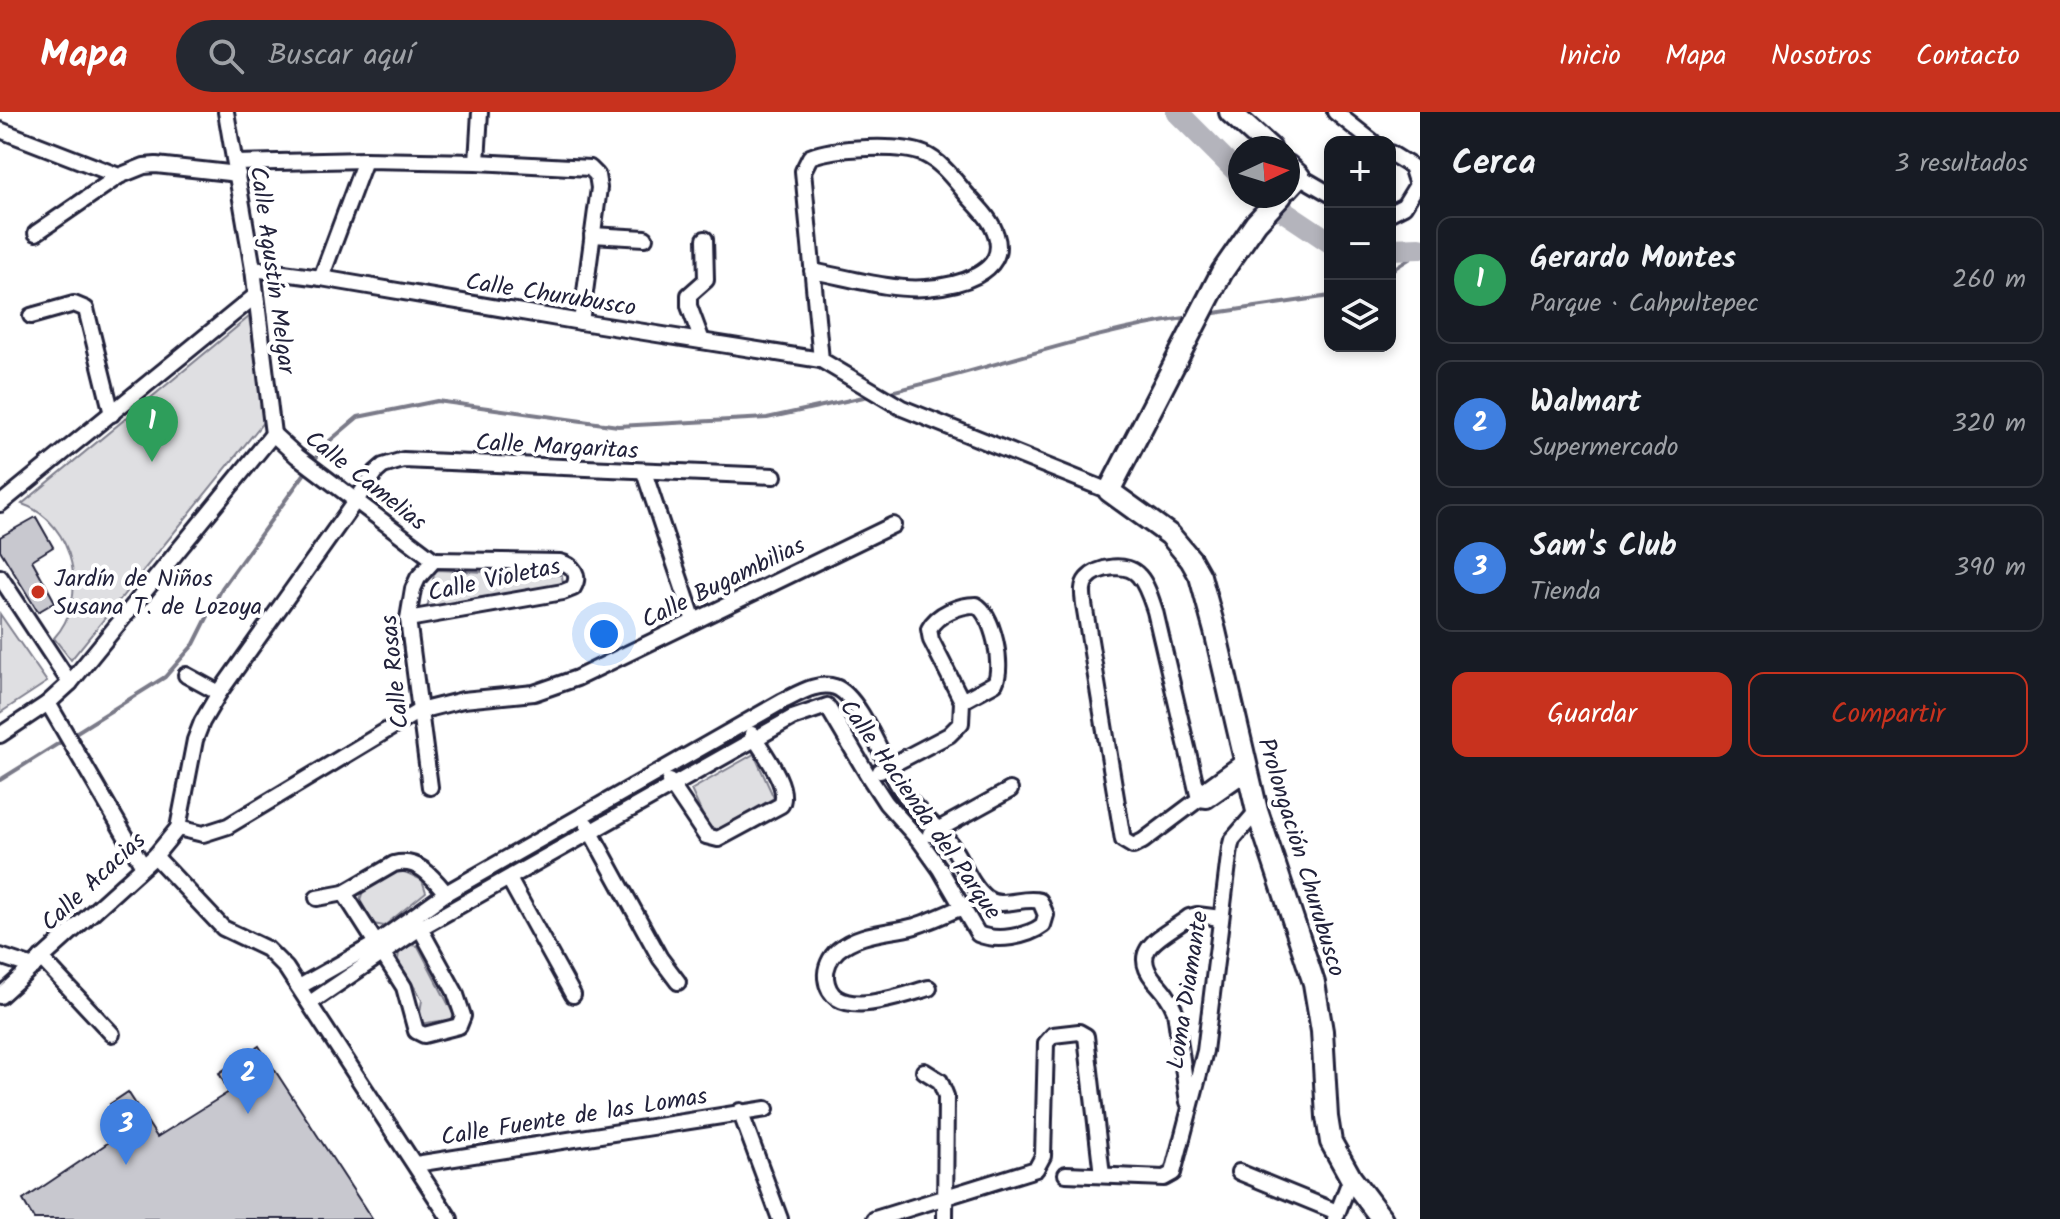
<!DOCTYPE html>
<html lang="es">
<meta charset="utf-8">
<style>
:root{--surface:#171b24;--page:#242831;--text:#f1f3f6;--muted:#9ea1a6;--line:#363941;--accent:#c8321e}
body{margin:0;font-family:Kalam,sans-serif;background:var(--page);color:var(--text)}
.controls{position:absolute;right:24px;top:24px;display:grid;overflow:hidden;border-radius:16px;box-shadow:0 4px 12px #0003}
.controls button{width:72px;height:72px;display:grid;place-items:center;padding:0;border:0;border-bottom:2px solid var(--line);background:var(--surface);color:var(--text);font:40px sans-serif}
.compass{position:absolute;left:1228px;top:24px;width:72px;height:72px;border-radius:50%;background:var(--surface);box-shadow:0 4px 12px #0003;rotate:86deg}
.you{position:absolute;left:604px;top:522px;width:28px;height:28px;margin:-20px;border:6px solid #fff;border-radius:50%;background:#1a73e8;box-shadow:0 0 0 12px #1a73e833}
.badge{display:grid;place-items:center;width:52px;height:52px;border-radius:50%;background:var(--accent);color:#fff;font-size:26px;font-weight:700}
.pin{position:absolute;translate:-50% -66px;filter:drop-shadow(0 2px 4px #0008)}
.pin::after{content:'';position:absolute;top:42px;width:28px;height:24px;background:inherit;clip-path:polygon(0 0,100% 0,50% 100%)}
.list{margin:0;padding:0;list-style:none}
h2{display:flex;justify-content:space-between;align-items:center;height:104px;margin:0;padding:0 32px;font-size:34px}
h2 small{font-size:26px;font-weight:400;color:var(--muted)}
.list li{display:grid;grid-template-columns:52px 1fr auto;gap:24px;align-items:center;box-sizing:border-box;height:128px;margin:0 16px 16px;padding:0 16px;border:2px solid var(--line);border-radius:16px}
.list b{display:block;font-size:30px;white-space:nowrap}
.list p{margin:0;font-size:26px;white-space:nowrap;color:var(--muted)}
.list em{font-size:26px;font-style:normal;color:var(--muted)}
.actions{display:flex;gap:16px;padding:24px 32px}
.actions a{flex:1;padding:18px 0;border:2px solid var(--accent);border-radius:16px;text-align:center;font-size:28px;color:var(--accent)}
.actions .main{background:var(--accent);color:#fff}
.icon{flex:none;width:44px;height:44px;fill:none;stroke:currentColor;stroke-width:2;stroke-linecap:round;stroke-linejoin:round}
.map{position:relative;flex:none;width:1420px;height:1107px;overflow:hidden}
header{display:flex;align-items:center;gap:48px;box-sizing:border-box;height:112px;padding:0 40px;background:var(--accent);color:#fff}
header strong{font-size:38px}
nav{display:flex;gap:44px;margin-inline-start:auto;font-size:28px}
.search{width:560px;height:72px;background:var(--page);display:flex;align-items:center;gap:20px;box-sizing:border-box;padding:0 28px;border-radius:44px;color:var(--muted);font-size:30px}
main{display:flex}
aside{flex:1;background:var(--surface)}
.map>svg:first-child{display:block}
.green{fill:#dfdfe2;stroke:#80808e;stroke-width:2}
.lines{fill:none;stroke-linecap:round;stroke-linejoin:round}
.stream{stroke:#7a7a88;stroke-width:4}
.river{stroke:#b4b4bc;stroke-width:22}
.building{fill:#c8c8cf;stroke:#22223b;stroke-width:2}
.street-casing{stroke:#22223b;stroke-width:20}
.secondary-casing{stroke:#22223b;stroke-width:26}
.street{stroke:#fff;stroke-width:14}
.secondary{stroke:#fff;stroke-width:20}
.poi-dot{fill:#c8321e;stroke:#fff;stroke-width:3}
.labels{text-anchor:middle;stroke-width:8;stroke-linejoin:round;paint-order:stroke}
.street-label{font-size:24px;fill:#22223b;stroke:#fff}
.poi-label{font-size:24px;fill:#22223b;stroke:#fff;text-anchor:start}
</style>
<header>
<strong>Mapa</strong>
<div class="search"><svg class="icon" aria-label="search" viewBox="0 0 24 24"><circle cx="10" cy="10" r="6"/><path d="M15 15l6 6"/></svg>Buscar aquí</div>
<nav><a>Inicio</a><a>Mapa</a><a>Nosotros</a><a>Contacto</a></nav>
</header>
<main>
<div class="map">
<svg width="1420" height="1107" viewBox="0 0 1420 1107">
<rect width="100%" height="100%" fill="#fff"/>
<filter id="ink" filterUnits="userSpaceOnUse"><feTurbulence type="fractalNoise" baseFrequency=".0125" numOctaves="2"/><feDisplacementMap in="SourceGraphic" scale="16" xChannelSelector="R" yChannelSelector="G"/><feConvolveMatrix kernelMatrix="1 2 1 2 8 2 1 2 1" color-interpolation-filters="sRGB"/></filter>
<g filter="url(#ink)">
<g class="green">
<path d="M249,205L265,308L71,548L54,526C90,487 75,410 22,392Z"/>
<path d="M435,458L562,463L563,472L427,497Z"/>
<path d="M0,502L47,570L0,601Z"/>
<path d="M754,642L774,686L711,721L691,678Z"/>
<path d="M394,758L403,759L422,768L426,780L384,814L373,812L360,788L363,779Z"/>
<path d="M411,833L418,834L456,907L418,912L422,888L398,848L399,840Z"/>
</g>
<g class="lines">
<g class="stream">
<path d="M1390,159L1420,140"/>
<path d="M1208,202L1330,184"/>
<path d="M886,281C988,258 1087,220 1191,205"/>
<path d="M0,668L165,565L194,532L222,476L326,332L358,305L437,289L618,314L767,306L873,283"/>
</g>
<g class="river">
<path d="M1177,0L1240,63"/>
<path d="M1261,84L1330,130"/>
<path d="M1390,137L1420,136"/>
</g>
</g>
<g class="building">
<path d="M36,405L53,435L32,448L55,490L38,500L0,438V425Z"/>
<path d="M259,934L372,1107H34L23,1088L127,1018L110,992L128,980L157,1025L229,980L219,961Z"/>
</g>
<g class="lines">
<g class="street-casing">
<g id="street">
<path d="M226,0L253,157L273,322"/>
<path d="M1335,0L1373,30"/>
<path d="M0,18L119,64L144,54L156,53L238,62"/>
<path d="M1390,41L1411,54L1417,73L1404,94L1390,101"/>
<path d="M477,50L480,0"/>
<path d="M236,51L365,48L477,50L590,56L597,63L599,76L581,210"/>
<path d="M1299,64L1330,82"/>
<path d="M36,121L119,64"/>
<path d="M592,123L645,126"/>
<path d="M253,157L321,166L581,210L821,248L902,296L1109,379"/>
<path d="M812,159C846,165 891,179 926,176C955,174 1009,162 996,123C992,108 978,95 968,84C955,69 942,50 924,42C900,32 834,35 810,45L803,59L821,248"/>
<path d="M321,166L365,48"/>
<path d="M31,204L74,192L86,197L112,302"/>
<path d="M702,229L689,194V183L706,168L705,127"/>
<path d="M273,322L297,344L434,448"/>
<path d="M644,360L694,509"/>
<path d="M0,392L255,184"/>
<path d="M0,465L70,571"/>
<path d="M408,507L563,480L573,476C581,463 573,453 560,450L434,448"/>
<path d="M186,563L219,581"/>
<path d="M48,591L143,754"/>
<path d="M0,623L48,591L70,571L273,322"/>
<path d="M880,659L949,623L961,611L962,589L931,528L929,517C937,502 959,493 976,493C993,502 1004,554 995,571L962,589"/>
<path d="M669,669L706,724L718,727L781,693C791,675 763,640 752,622"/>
<path d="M430,675L408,507L413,477L418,466L434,448"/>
<path d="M1199,687L1155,499C1151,487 1147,473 1139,464C1128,450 1098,454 1087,467C1081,474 1083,483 1084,492L1123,728L1133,734L1143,729L1199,687L1204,678L1244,649"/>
<path d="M1199,687L1207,688L1247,660"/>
<path d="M587,713L660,846L678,870"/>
<path d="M178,716L203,722L228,714L419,599L463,588L534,581L577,566L893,413"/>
<path d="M930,722L1010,678"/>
<path d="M155,744L223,816L267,837L286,856L450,1107"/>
<path d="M509,767L573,883"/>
<path d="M344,781L404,875L416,919L424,923L459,914L463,904L455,880L416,809"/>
<path d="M317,786L344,781L394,752C418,746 432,764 446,781"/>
<path d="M0,844L33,855"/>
<path d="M41,846L112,922"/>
<path d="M299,875L375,832L446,781L783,589C798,582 818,569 835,575C861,584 884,652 900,676C913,697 934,711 949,730C962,747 970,774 986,786C1002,798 1022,784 1040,789L1046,803L1043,813C1027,825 997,830 978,822L940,757L920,729L886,691L869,665L827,594L792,606L420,816L310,891"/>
<path d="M929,876C902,883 831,912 826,866C825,856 830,845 838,838C859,820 890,821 915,814C931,809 946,802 962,795"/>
<path d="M0,884L155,744L178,716L195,628L202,610L219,581L376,360L383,354L403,348L774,364"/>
<path d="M924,959L940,969L946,984L945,1107"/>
<path d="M1188,990L1175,899C1170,886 1163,878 1154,868C1128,836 1164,824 1189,805L1197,803L1221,806"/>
<path d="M740,999L780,1107"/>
<path d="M416,1052L766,997"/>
<path d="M1239,1060L1337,1100"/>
<path d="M1066,1062L1164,1066L1173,1061L1205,939L1230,736L1232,728L1257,699"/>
<path d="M875,1107L1036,1057L1043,1044L1046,931L1053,923L1079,920L1086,924L1102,1063"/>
<path d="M1335,1107L1351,1066"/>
</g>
</g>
<g class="secondary-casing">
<g id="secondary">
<path d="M1230,0L1270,36"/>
<path d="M1288,54L1299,64L1288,76"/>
<path d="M1281,84L1256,111L1222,160L1109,379L1170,423L1191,448L1200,464L1215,519L1257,699L1314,871L1322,919L1327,1005L1331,1030L1351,1066L1382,1107"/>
</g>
</g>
<use href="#street" class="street"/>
<use href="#secondary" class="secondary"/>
</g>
</g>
<circle class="poi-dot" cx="38" cy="480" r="8"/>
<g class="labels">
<g class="street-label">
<text transform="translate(273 158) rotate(82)" y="8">Calle Agustín Melgar</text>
<text transform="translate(551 182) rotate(9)" y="8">Calle Churubusco</text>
<text transform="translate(557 334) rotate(3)" y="8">Calle Margaritas</text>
<text transform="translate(366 368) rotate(38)" y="8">Calle Camelias</text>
<text transform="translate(494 467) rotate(-12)" y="8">Calle Violetas</text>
<text transform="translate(723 470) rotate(-26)" y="8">Calle Bugambilias</text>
<text transform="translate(394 560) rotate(-96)" y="8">Calle Rosas</text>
<text transform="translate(921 697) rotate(55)" y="8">Calle Hacienda del Parque</text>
<text transform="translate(1302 745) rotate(73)" y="8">Prolongación Churubusco</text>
<text transform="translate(93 769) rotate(-43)" y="8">Calle Acacias</text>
<text transform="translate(1187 878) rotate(-81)" y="8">Loma Diamante</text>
<text transform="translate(574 1004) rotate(-9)" y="8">Calle Fuente de las Lomas</text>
</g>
<g class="poi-label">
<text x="54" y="474">Jardín de Niños<tspan x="54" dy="28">Susana T. de Lozoya</tspan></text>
</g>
</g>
</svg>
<div class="controls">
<button>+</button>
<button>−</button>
<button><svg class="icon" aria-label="layers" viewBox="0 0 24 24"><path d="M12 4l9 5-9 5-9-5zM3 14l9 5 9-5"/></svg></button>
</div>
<svg class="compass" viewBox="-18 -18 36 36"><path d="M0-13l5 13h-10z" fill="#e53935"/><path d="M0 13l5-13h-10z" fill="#9ea1a6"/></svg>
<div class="you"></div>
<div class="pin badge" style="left:152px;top:350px;background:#2e9e5b">1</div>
<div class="pin badge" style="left:248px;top:1002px;background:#3f7fe0">2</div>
<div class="pin badge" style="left:126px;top:1053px;background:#3f7fe0">3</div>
</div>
<aside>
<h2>Cerca<small>3 resultados</small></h2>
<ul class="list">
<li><span class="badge" style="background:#2e9e5b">1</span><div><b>Gerardo Montes</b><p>Parque · Cahpultepec</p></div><em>260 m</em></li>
<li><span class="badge" style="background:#3f7fe0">2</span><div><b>Walmart</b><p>Supermercado</p></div><em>320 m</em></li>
<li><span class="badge" style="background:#3f7fe0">3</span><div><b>Sam's Club</b><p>Tienda</p></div><em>390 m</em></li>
</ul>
<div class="actions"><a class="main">Guardar</a><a>Compartir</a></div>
</aside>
</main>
